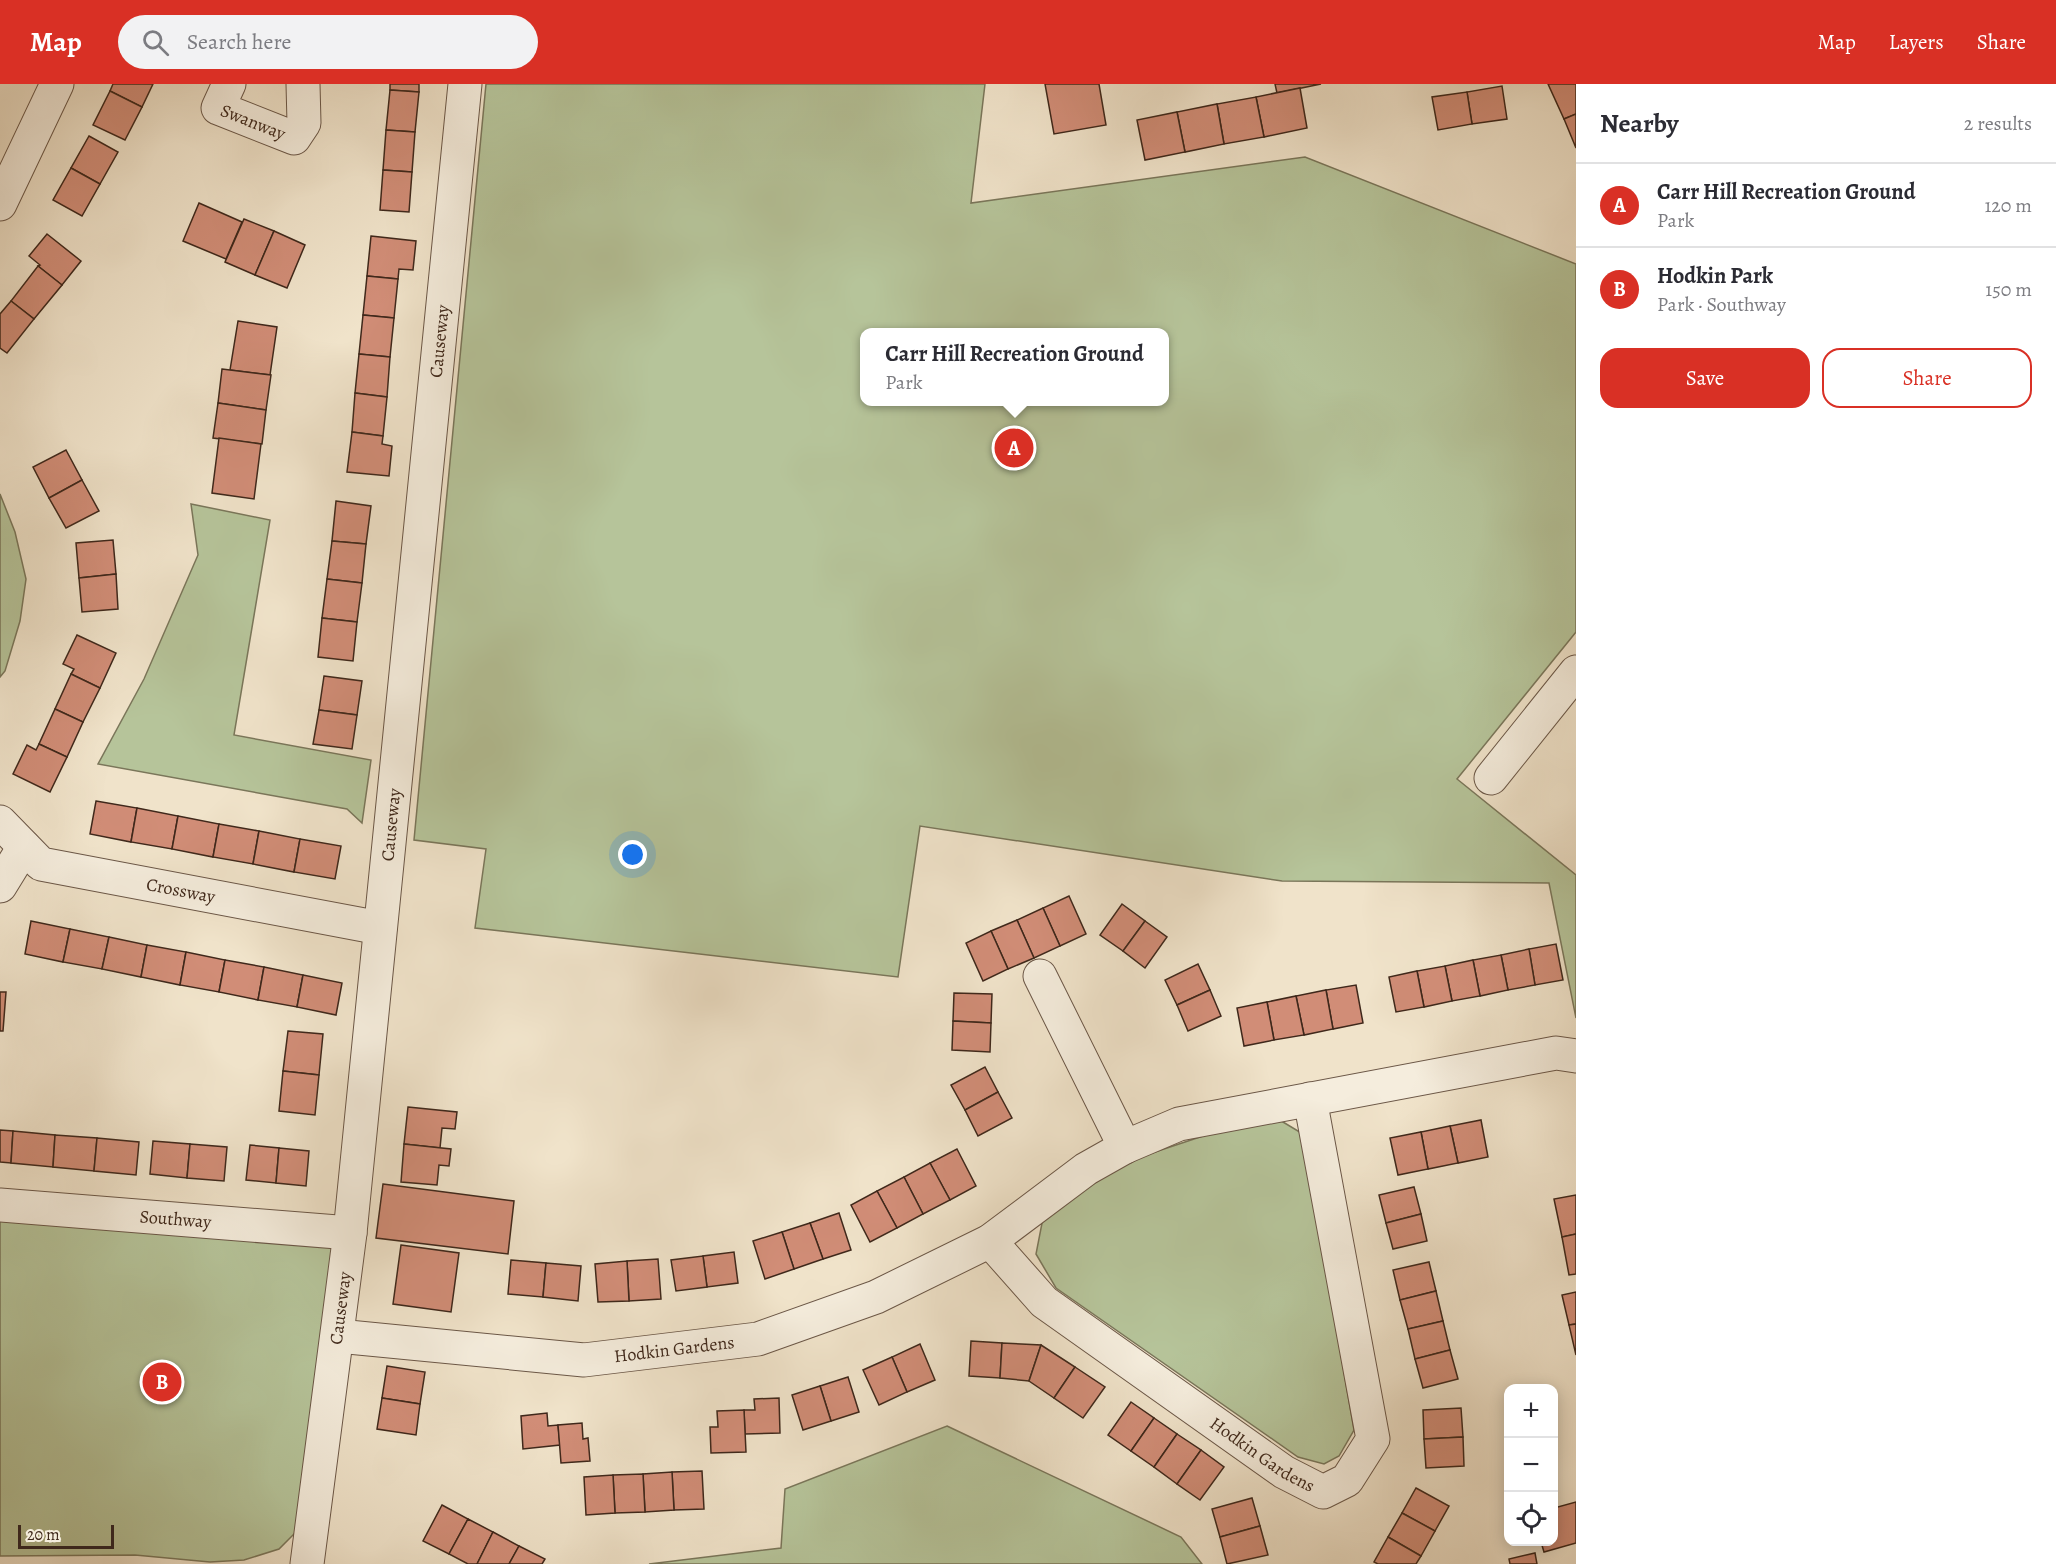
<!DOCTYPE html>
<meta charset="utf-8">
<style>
:root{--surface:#fff;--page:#f2f2f3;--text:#2b2b33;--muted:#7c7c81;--line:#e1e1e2;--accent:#d93025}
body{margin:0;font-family:Alegreya,serif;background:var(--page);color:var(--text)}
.controls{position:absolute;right:18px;bottom:18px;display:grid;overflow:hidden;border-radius:12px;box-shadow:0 3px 15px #0003}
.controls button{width:54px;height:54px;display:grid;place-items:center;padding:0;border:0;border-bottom:2px solid var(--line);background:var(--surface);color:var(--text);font:30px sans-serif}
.scale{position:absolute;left:18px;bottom:15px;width:96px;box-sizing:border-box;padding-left:6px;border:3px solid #3f281b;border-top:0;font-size:16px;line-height:21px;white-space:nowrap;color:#3f281b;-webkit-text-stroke:4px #f5eddd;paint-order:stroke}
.you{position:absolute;left:633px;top:771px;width:21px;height:21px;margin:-15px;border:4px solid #fff;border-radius:50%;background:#1a73e8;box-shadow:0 0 0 9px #1a73e833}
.badge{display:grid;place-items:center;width:39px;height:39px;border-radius:50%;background:var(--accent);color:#fff;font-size:20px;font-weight:700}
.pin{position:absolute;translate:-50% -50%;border:3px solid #fff;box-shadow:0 2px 6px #0006}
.popup{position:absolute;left:860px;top:244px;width:309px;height:78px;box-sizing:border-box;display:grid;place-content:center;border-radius:12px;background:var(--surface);filter:drop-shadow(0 2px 4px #0005);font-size:20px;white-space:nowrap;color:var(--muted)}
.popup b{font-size:22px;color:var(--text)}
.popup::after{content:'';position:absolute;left:50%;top:100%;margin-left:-12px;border:12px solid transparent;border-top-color:var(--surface)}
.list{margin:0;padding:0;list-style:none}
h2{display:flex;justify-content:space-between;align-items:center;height:78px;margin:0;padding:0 24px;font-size:26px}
h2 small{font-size:20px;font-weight:400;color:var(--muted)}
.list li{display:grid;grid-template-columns:39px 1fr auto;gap:18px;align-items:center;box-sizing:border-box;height:84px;padding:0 24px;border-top:2px solid var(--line)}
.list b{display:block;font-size:22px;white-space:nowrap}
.list p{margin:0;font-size:20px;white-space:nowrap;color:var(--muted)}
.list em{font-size:20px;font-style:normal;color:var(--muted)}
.actions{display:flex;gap:12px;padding:18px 24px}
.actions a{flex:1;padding:14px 0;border:2px solid var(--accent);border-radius:18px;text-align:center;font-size:21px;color:var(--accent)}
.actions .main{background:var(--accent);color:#fff}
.icon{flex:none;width:33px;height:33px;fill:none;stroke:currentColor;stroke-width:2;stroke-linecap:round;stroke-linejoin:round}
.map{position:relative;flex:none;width:1576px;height:1480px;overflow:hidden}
header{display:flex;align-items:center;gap:36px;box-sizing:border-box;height:84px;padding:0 30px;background:var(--accent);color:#fff}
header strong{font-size:28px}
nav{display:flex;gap:33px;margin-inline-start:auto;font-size:21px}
.search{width:420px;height:54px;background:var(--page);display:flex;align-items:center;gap:15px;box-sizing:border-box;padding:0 21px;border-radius:33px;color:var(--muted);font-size:22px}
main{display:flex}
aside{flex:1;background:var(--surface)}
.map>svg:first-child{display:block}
.green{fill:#b6c49a;stroke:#7a765a;stroke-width:1.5;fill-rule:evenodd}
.building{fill:#d18d77;stroke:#3f281b;stroke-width:1.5}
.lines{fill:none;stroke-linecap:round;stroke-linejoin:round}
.minor-casing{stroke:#6b5747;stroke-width:35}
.minor{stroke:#f5eddd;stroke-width:33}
.labels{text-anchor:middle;stroke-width:4.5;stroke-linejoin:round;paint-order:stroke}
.street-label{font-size:18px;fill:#3f281b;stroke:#f5eddd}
</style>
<header>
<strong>Map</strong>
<div class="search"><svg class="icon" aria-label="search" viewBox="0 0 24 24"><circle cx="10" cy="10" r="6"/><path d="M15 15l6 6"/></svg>Search here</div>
<nav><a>Map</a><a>Layers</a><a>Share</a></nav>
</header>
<main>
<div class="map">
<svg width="1576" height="1480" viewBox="0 0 1576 1480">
<rect width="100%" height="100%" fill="#f0e3ca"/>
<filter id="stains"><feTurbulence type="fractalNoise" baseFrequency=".00333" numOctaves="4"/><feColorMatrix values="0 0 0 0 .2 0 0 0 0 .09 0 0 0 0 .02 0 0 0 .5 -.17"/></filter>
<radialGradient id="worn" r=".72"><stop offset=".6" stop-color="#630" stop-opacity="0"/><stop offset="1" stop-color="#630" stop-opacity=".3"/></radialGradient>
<g class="green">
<path d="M486,0H985L971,119L1305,73L1576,180V548L1457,695L1576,791V934L1549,799L1282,797L920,742L898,893L475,844L486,765L414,756ZM864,248H1164V318H864Z"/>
<path d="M0,410L15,448L26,495L20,537L5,587L0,593Z"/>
<path d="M191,420L270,436L234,651L371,676L362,739L347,725L98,680L144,595L198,471Z"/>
<path d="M1278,1035L1303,1050L1354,1346L1339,1372L1324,1380L1298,1373L1056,1204L1036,1170L1043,1134L1128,1077L1209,1050Z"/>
<path d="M0,1126L350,1149L298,1446L279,1465L244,1476L210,1478L135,1471L0,1472Z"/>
<path d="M947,1342L1181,1453L1202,1480H649L781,1464L785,1405Z"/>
</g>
<g class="building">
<path d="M113,0H153L142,23L110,7Z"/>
<path d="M390,0H419V8L390,6Z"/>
<path d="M1045,0H1099L1106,41L1054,50Z"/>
<path d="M1275,0H1321L1277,9Z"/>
<path d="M1548,0H1576V30L1564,35Z"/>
<path d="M1502,2L1507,35L1472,40L1467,8Z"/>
<path d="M1300,4L1307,44L1264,53L1256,13Z"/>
<path d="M390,6L419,8L415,48L386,46Z"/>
<path d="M110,7L142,23L125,56L93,41Z"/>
<path d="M1467,8L1472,40L1438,46L1432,13Z"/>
<path d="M1256,13L1264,53L1224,60L1217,20Z"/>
<path d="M1217,20L1224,60L1185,68L1177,28Z"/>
<path d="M1177,28L1185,68L1145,76L1137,36Z"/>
<path d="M1576,30V64L1564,35Z"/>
<path d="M386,46L415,48L412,88L383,86Z"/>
<path d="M89,52L118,68L100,100L71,84Z"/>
<path d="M71,84L100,100L82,132L53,116Z"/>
<path d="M383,86L412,88L409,128L380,126Z"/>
<path d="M199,119L242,138L226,175L183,157Z"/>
<path d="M244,135L274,147L255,191L225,178Z"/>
<path d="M274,147L305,161L287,204L255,191Z"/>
<path d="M47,150L81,177L62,201L38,182L40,181L29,172Z"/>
<path d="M371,152L416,157L413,186L399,185L398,195L367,192Z"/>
<path d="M38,182L62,201L34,235L11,217Z"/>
<path d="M367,192L398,195L394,234L363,231Z"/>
<path d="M11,217L34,235L7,269L0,264V230Z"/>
<path d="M363,231L394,234L390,273L359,270Z"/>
<path d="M238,237L277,243L270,291L230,286Z"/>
<path d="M359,270L390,273L387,313L355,309Z"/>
<path d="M222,285L271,291L266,326L218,319Z"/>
<path d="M355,309L387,313L383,352L352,348Z"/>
<path d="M218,319L266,326L262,360L213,354Z"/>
<path d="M352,348L383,352L382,360L392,362L389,392L347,388Z"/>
<path d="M219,354L261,360L254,415L212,409Z"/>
<path d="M66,366L82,396L49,414L33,383Z"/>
<path d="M82,396L99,427L66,444L49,414Z"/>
<path d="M336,417L371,422L366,460L332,457Z"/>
<path d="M113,456L116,490L79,494L76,459Z"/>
<path d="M332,457L366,460L362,499L327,495Z"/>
<path d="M116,490L118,525L82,528L79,494Z"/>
<path d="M327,495L362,499L357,538L322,534Z"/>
<path d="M322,534L357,538L353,577L318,573Z"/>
<path d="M77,551L116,569L100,604L71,590L74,585L63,580Z"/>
<path d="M71,590L100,604L83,638L55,625Z"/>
<path d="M324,592L362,597L357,631L319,626Z"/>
<path d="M55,625L83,638L67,673L39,660Z"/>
<path d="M319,626L357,631L352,665L313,660Z"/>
<path d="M39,660L67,673L50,708L13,690L27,661L36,666Z"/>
<path d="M96,717L137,724L131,758L90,750Z"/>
<path d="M137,724L178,732L172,765L131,758Z"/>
<path d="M178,732L219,740L213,773L172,765Z"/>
<path d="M219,740L259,747L253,780L213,773Z"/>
<path d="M259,747L300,755L294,788L253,780Z"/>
<path d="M300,755L341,762L335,795L294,788Z"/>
<path d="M1069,812L1086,850L1060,862L1043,824Z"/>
<path d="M1122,820L1145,837L1123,867L1100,851Z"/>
<path d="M1043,824L1060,862L1034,874L1017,836Z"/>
<path d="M1017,836L1034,874L1008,885L991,847Z"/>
<path d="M31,837L70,845L63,878L25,870Z"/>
<path d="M1145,837L1167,853L1145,884L1123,867Z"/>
<path d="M70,845L109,853L102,885L63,878Z"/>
<path d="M991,847L1008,885L983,897L966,859Z"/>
<path d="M109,853L147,861L141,893L102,885Z"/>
<path d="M1556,860L1563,896L1535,901L1529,865Z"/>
<path d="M147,861L186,868L180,901L141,893Z"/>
<path d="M1529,865L1535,901L1508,906L1501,871Z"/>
<path d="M186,868L225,876L219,908L180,901Z"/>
<path d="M1501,871L1508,906L1480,912L1473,876Z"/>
<path d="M225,876L264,883L258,916L219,908Z"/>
<path d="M1473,876L1480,912L1452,917L1445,882Z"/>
<path d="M1198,880L1210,906L1177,921L1165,896Z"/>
<path d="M1445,882L1452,917L1424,923L1417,887Z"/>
<path d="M264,883L303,891L297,923L258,916Z"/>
<path d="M1417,887L1424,923L1396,928L1389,893Z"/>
<path d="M303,891L342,899L336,931L297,923Z"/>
<path d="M1356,901L1363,939L1333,945L1326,906Z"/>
<path d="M1210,906L1221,932L1188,947L1177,921Z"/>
<path d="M1326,906L1333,945L1304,951L1296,912Z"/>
<path d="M0,908H6L3,947H0Z"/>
<path d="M954,909L992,910L991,939L953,937Z"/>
<path d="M1296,912L1304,951L1274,956L1267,918Z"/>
<path d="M1267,918L1274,956L1244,962L1237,924Z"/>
<path d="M953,937L991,939L990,968L952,966Z"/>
<path d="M288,947L323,950L319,991L283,987Z"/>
<path d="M985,983L998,1008L965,1026L951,1001Z"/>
<path d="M283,987L319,991L315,1031L279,1027Z"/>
<path d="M998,1008L1012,1034L978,1052L965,1026Z"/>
<path d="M408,1023L457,1028L455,1045L442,1044L440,1064L404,1060Z"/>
<path d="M1481,1036L1488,1073L1458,1079L1450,1042Z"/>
<path d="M1450,1042L1458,1079L1428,1085L1421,1048Z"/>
<path d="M0,1046L13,1047L11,1079L0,1078Z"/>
<path d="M13,1047L55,1051L53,1083L11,1079Z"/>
<path d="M1421,1048L1428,1085L1398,1091L1390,1054Z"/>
<path d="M55,1051L97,1054L94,1087L53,1083Z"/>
<path d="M97,1054L139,1058L136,1091L94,1087Z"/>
<path d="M153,1057L190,1060L187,1094L150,1090Z"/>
<path d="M190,1060L227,1063L224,1097L187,1094Z"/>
<path d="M404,1060L451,1065L449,1082L439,1081L437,1101L401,1098Z"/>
<path d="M250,1061L279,1064L276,1099L246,1096Z"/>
<path d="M279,1064L309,1067L306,1102L276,1099Z"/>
<path d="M957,1065L976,1102L950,1116L930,1079Z"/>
<path d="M930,1079L950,1116L923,1130L904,1093Z"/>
<path d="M904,1093L923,1130L897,1144L877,1107Z"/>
<path d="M383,1100L514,1117L508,1170L376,1154Z"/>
<path d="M1414,1103L1421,1130L1386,1139L1379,1111Z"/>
<path d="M877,1107L897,1144L870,1158L851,1121Z"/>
<path d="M1576,1111V1150L1562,1153L1554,1115Z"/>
<path d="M839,1129L851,1166L823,1175L810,1139Z"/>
<path d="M1421,1130L1427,1157L1393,1165L1386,1139Z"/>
<path d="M810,1139L823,1175L794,1185L782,1148Z"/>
<path d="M782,1148L794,1185L765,1195L753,1157Z"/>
<path d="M1576,1150V1190L1569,1191L1562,1153Z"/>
<path d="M401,1161L459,1169L451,1228L393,1220Z"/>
<path d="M734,1168L738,1199L707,1203L703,1172Z"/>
<path d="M703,1172L707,1203L676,1207L671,1176Z"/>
<path d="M658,1175L661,1215L629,1217L627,1177Z"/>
<path d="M511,1176L546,1179L543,1213L508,1210Z"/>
<path d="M627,1177L629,1217L598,1218L595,1180Z"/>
<path d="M1429,1178L1436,1207L1400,1216L1393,1186Z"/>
<path d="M546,1179L581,1182L578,1217L543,1213Z"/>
<path d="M1436,1207L1443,1237L1408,1245L1400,1216Z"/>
<path d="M1576,1208V1240L1569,1241L1562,1211Z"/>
<path d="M1443,1237L1450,1266L1415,1275L1408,1245Z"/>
<path d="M1576,1240V1271L1569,1241Z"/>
<path d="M971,1257L1002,1259L1000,1294L969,1292Z"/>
<path d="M1002,1259L1041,1261L1029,1297L1000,1294Z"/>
<path d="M920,1260L935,1296L907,1308L892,1273Z"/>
<path d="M1041,1261L1075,1283L1054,1314L1029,1297Z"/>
<path d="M1450,1266L1458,1295L1423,1304L1415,1275Z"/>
<path d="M892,1273L907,1308L879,1321L863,1286Z"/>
<path d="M387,1282L425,1288L420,1320L382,1314Z"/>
<path d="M1075,1283L1105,1303L1083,1334L1054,1314Z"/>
<path d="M848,1293L859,1328L831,1337L820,1302Z"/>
<path d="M820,1302L831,1337L803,1346L792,1311Z"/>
<path d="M382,1314L420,1320L416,1351L377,1345Z"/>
<path d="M779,1314L780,1349L745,1350L744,1326H755L754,1315Z"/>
<path d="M1131,1318L1154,1334L1131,1367L1108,1351Z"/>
<path d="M1461,1324L1463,1353L1424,1355L1423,1326Z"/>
<path d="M744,1326L746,1368L711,1369L710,1343H718L717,1327Z"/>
<path d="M547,1329L548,1342L558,1341L560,1361L523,1365L521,1332Z"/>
<path d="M1154,1334L1177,1350L1154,1383L1131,1367Z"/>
<path d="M582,1339L583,1355L588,1354L590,1377L561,1379L558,1341Z"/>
<path d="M1177,1350L1201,1366L1177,1400L1154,1383Z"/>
<path d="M1463,1353L1464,1382L1426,1384L1424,1355Z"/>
<path d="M1201,1366L1224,1383L1200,1416L1177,1400Z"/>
<path d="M702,1387L704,1425L674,1426L672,1388Z"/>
<path d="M672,1388L674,1426L645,1428L643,1390Z"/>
<path d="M643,1390L645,1428L615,1429L613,1391Z"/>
<path d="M613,1391L615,1429L586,1431L584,1393Z"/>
<path d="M1416,1404L1449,1422L1435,1447L1402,1429Z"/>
<path d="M1252,1414L1260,1442L1220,1453L1212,1425Z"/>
<path d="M1576,1418V1459L1544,1468L1541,1458H1554V1424Z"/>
<path d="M442,1421L468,1435L449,1470L423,1457Z"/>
<path d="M1402,1429L1435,1447L1421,1472L1388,1453Z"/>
<path d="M468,1435L493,1448L477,1480H468L449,1470Z"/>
<path d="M1260,1442L1268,1471L1227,1480L1220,1453Z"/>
<path d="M493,1448L519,1462L509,1480H477Z"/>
<path d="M1388,1453L1421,1472L1416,1480H1378L1374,1478Z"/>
<path d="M519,1462L545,1475L542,1480H509Z"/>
<path d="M1535,1469L1537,1480H1510L1509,1475Z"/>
</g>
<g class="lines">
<g class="minor-casing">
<g id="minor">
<path id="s1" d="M229,0L218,24L294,54L304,39L303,0"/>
<path d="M0,120L57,0"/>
<path d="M1491,694L1576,588"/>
<path id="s2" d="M0,738L41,780L380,844"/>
<path d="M0,802L24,763"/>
<path d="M1040,892L1125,1063"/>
<path id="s3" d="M0,1121L350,1149"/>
<path id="s4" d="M990,1157L1044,1218L1284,1388L1323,1408L1347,1396L1373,1355L1310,1015"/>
<path id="s5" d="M338,1252L584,1276L758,1255L876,1213L990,1157L1086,1085L1125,1063L1179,1040L1556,969L1576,972"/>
<path id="s6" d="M307,1480L350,1149L465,0"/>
</g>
</g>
<use href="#minor" class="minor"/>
</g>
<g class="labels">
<g class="street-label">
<text dy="6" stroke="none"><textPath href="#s1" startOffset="64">Swanway</textPath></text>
<text dy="6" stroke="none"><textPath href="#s6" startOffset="1230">Causeway</textPath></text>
<text dy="6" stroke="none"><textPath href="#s6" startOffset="744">Causeway</textPath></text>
<text dy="6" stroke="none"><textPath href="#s2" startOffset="201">Crossway</textPath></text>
<text dy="6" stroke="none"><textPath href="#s3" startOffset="176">Southway</textPath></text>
<text dy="6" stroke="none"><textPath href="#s6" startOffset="258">Causeway</textPath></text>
<text dy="6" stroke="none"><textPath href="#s5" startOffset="338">Hodkin Gardens</textPath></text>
<text dy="6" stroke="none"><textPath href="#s4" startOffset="348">Hodkin Gardens</textPath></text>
</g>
</g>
<rect width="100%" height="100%" filter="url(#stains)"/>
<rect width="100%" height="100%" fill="url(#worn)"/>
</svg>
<div class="controls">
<button>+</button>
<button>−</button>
<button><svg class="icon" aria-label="locate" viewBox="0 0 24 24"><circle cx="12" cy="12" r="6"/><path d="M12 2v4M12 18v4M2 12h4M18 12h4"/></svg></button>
</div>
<div class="scale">20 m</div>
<div class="you"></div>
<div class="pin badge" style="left:1014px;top:364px">A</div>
<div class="popup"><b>Carr Hill Recreation Ground</b>Park</div>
<div class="pin badge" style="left:162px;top:1298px">B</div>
</div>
<aside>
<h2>Nearby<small>2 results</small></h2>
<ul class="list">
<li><span class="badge">A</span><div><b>Carr Hill Recreation Ground</b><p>Park</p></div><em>120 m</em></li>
<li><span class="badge">B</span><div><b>Hodkin Park</b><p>Park · Southway</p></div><em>150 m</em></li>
</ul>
<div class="actions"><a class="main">Save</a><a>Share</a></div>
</aside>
</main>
